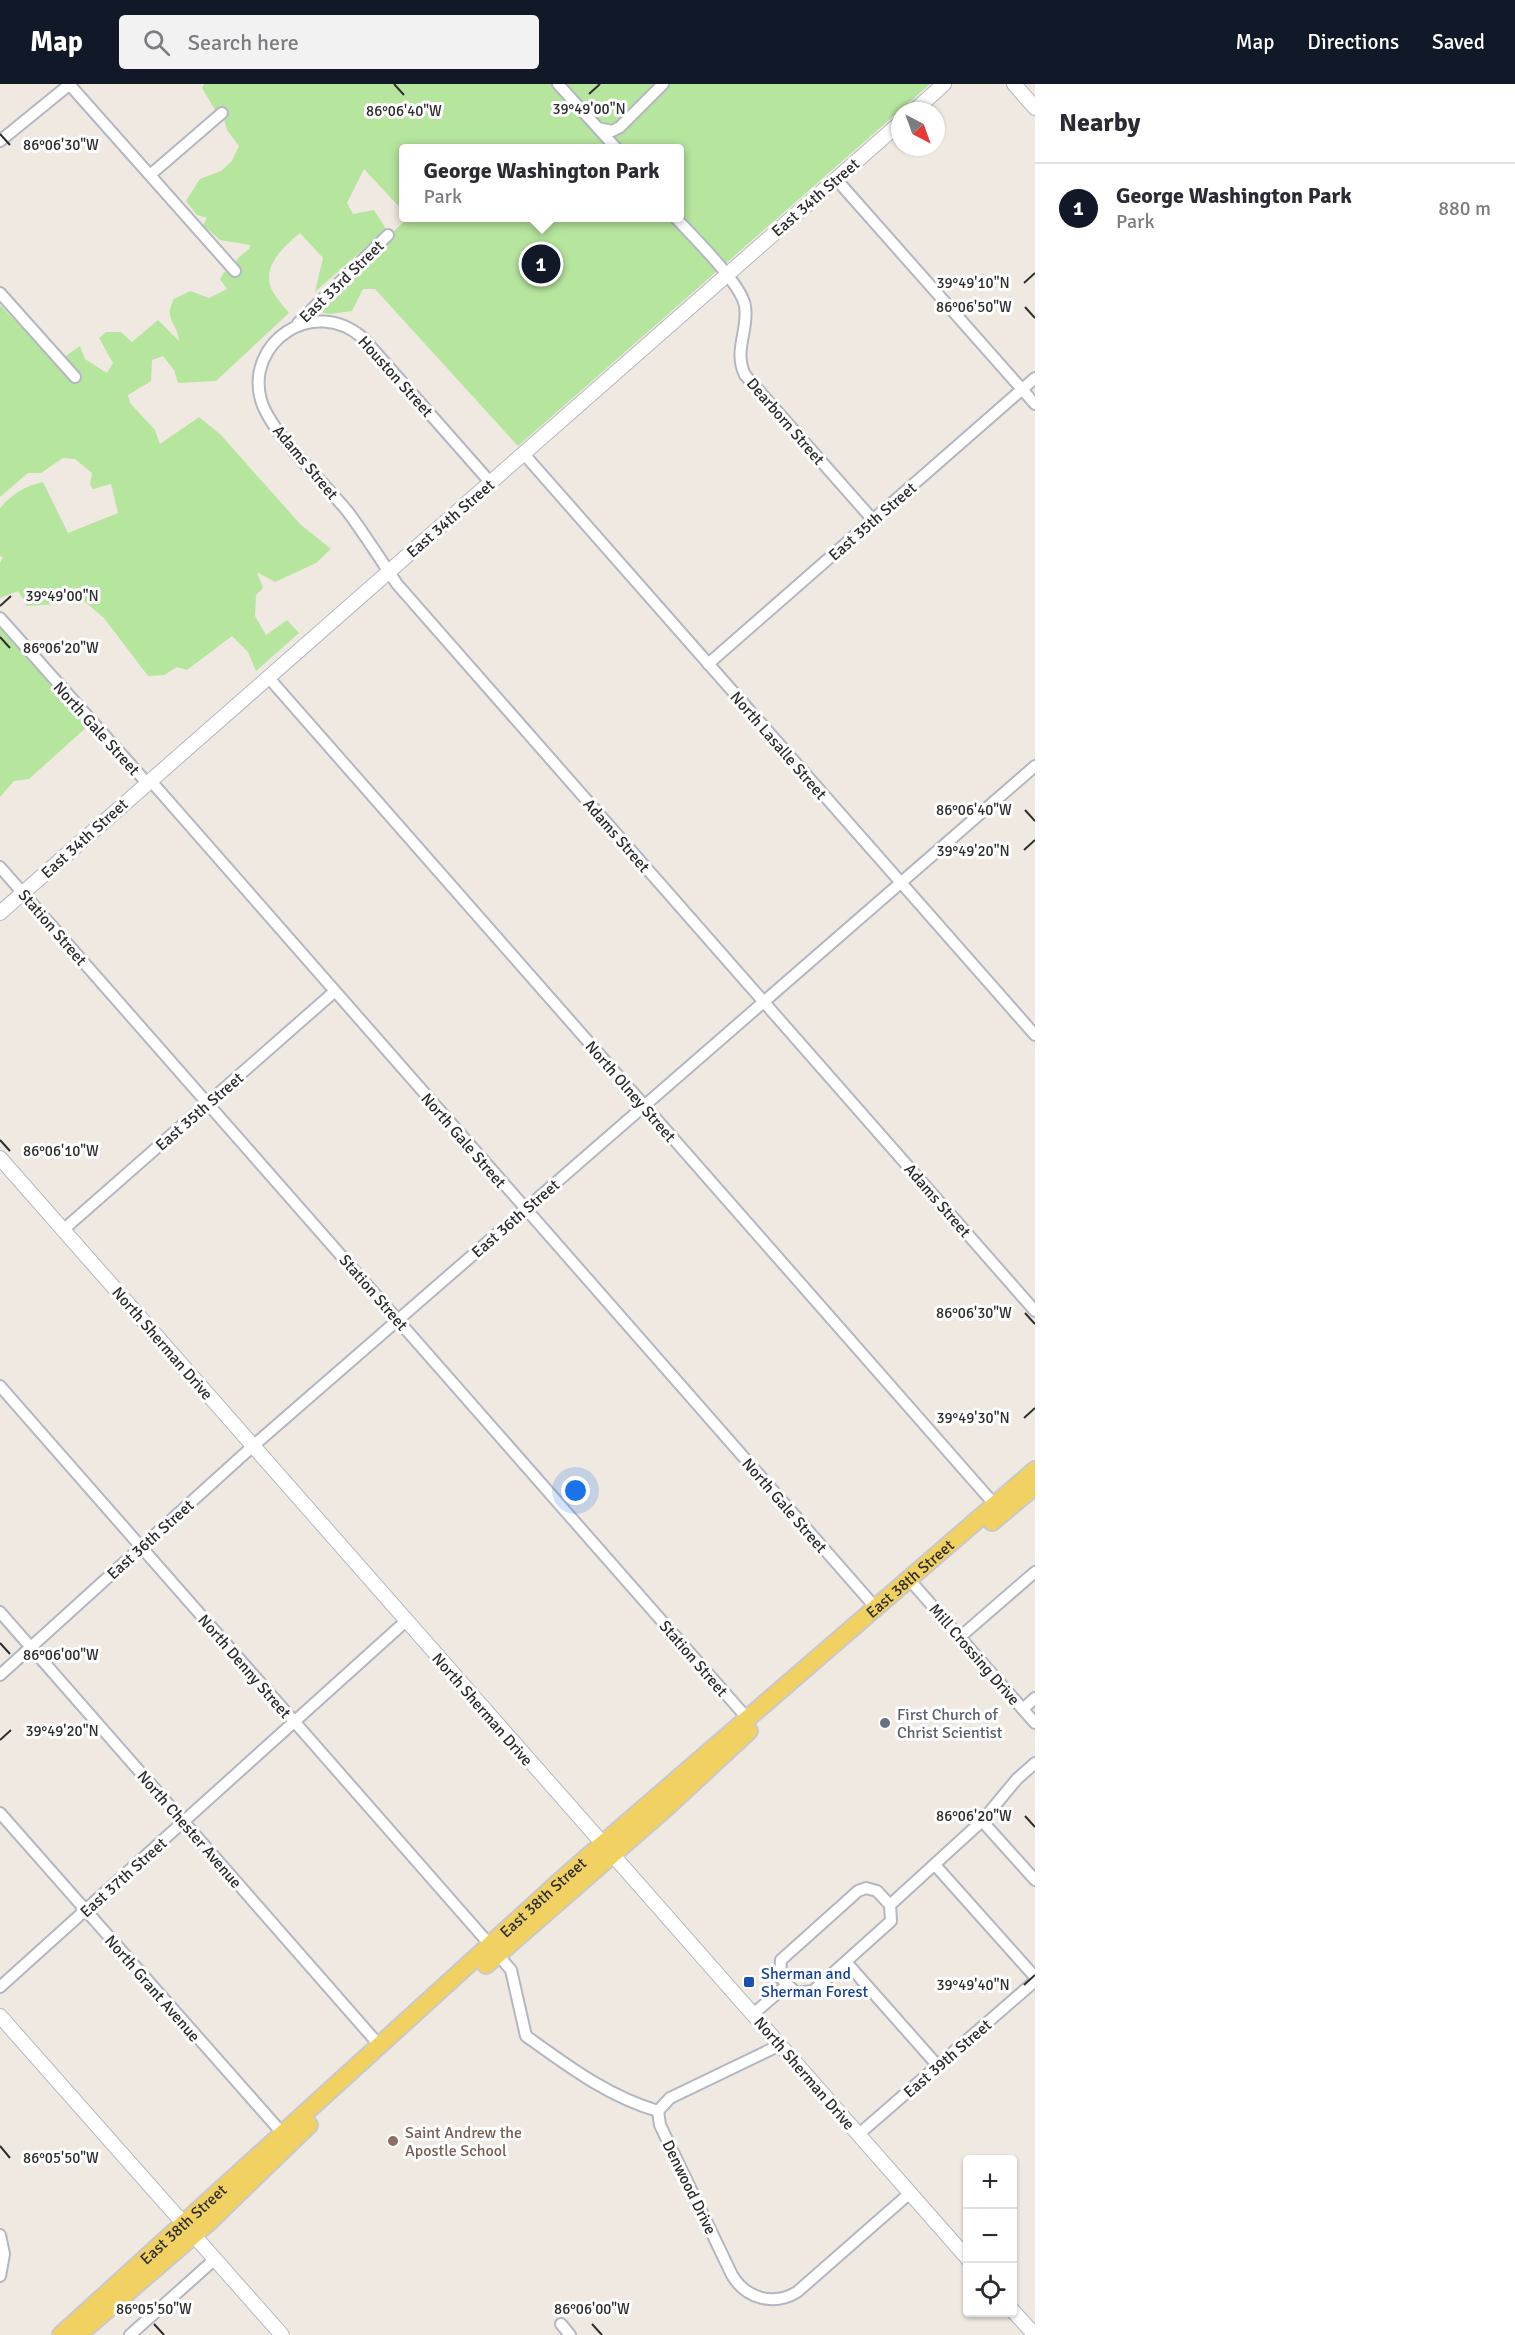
<!DOCTYPE html>
<meta charset="utf-8">
<style>
:root{--surface:#fff;--page:#f2f2f3;--text:#2b2b33;--muted:#7c7c81;--line:#e1e1e2;--accent:#111827}
body{margin:0;font-family:Signika,sans-serif;background:var(--page);color:var(--text)}
.controls{position:absolute;right:18px;bottom:18px;display:grid;overflow:hidden;border-radius:6px;box-shadow:0 2px 4px #0004}
.controls button{width:54px;height:54px;display:grid;place-items:center;padding:0;border:0;border-bottom:2px solid var(--line);background:var(--surface);color:var(--text);font:30px sans-serif}
.compass{position:absolute;left:891px;top:18px;width:54px;height:54px;border-radius:50%;background:var(--surface);box-shadow:0 2px 4px #0004;rotate:139deg}
.you{position:absolute;left:576px;top:1407px;width:21px;height:21px;margin:-15px;border:4px solid #fff;border-radius:50%;background:#1a73e8;box-shadow:0 0 0 9px #1a73e833}
.badge{display:grid;place-items:center;width:39px;height:39px;border-radius:50%;background:var(--accent);color:#fff;font-size:20px;font-weight:700}
.pin{position:absolute;translate:-50% -50%;border:3px solid #fff;box-shadow:0 2px 6px #0006}
.popup{position:absolute;left:399px;top:60px;width:285px;height:78px;box-sizing:border-box;display:grid;place-content:center;border-radius:6px;background:var(--surface);filter:drop-shadow(0 2px 4px #0005);font-size:20px;white-space:nowrap;color:var(--muted)}
.popup b{font-size:22px;color:var(--text)}
.popup::after{content:'';position:absolute;left:50%;top:100%;margin-left:-12px;border:12px solid transparent;border-top-color:var(--surface)}
.list{margin:0;padding:0;list-style:none}
h2{display:flex;justify-content:space-between;align-items:center;height:78px;margin:0;padding:0 24px;font-size:26px}
h2 small{font-size:20px;font-weight:400;color:var(--muted)}
.list li{display:grid;grid-template-columns:39px 1fr auto;gap:18px;align-items:center;box-sizing:border-box;height:90px;padding:0 24px;border-top:2px solid var(--line)}
.list b{display:block;font-size:22px;white-space:nowrap}
.list p{margin:0;font-size:20px;white-space:nowrap;color:var(--muted)}
.list em{font-size:20px;font-style:normal;color:var(--muted)}
.icon{flex:none;width:33px;height:33px;fill:none;stroke:currentColor;stroke-width:2;stroke-linecap:round;stroke-linejoin:round}
.map{position:relative;flex:none;width:1035px;height:2251px;overflow:hidden}
header{display:flex;align-items:center;gap:36px;box-sizing:border-box;height:84px;padding:0 30px;background:var(--accent);color:#fff}
header strong{font-size:28px}
nav{display:flex;gap:33px;margin-inline-start:auto;font-size:21px}
.search{width:420px;height:54px;background:var(--page);display:flex;align-items:center;gap:15px;box-sizing:border-box;padding:0 21px;border-radius:6px;color:var(--muted);font-size:22px}
main{display:flex}
aside{flex:1;background:var(--surface)}
.map>svg:first-child{display:block}
.green{fill:#b6e59e}
.lines{fill:none;stroke-linecap:round;stroke-linejoin:round}
.street-casing{stroke:#b4b7c1;stroke-width:14}
.secondary-casing{stroke:#b4b7c1;stroke-width:16}
.primary-casing{stroke:#c9c9c9;stroke-width:20}
.street{stroke:#fff;stroke-width:10}
.secondary{stroke:#fff;stroke-width:14}
.primary{stroke:#f2d163;stroke-width:16}
.ticks{fill:none;stroke:#2e2e2e;stroke-width:2}
.worship-dot{fill:#6b7280;stroke:#fff;stroke-width:2}
.transit-dot{fill:#1a4fb4;stroke:#fff;stroke-width:2}
.education-dot{fill:#8d6e63;stroke:#fff;stroke-width:2}
.labels{text-anchor:middle;stroke-width:6;stroke-linejoin:round;paint-order:stroke}
.street-label{font-size:16px;fill:#2e2e2e;stroke:#fff}
.worship-label{font-size:16px;fill:#5b616d;stroke:#fff;text-anchor:start}
.transit-label{font-size:16px;fill:#164399;stroke:#fff;text-anchor:start}
.education-label{font-size:16px;fill:#785e54;stroke:#fff;text-anchor:start}
.ticks-label{font-size:15px;text-anchor:middle;fill:#2e2e2e;stroke:#fff;stroke-width:6;stroke-linejoin:round;paint-order:stroke}
</style>
<header>
<strong>Map</strong>
<div class="search"><svg class="icon" aria-label="search" viewBox="0 0 24 24"><circle cx="10" cy="10" r="6"/><path d="M15 15l6 6"/></svg>Search here</div>
<nav><a>Map</a><a>Directions</a><a>Saved</a></nav>
</header>
<main>
<div class="map">
<svg width="1035" height="2251" viewBox="0 0 1035 2251">
<rect width="100%" height="100%" fill="#efe9e1"/>
<g class="green">
<path d="M204,0H930L518,362L375,205H363L352,227L330,230L309,226L408,134H679V64H403V127L364,85L347,119L353,130L374,126L386,145L315,208L323,174L300,149C286,161 264,179 270,201C272,210 283,221 289,229L216,297L178,299L174,286L163,272L152,276L151,297L128,311L130,319L155,346L160,360L199,333L221,351L300,440L331,465L316,479L275,498L257,488L263,504L256,511L255,532L266,551L287,536L299,549L256,587L248,568L232,552L187,586L177,583L164,591L148,592L104,534L77,511L56,520L27,522L18,507L0,514V479L3,473L0,472V424C12,410 25,402 43,398L68,449L118,429L111,400L93,405L90,401L92,389L75,375L63,374L41,389H28L0,413V221L56,279L80,262L85,275L107,289L113,279L99,254L106,248H121L132,258L158,236L179,257C177,237 163,237 174,215L190,207L209,214L227,205L220,195L224,188L235,186L237,175L249,165L250,161L220,156L203,141L207,134L197,131L186,117L200,95L221,87L232,77L239,62L227,46L222,29L215,26L202,4Z"/>
<path d="M0,540L90,640L29,695L14,697L0,713Z"/>
</g>
<g class="lines">
<g class="street-casing">
<g id="street">
<path d="M69,0L235,187"/>
<path d="M558,0L616,64"/>
<path d="M598,44L612,47L620,43L663,0"/>
<path d="M0,57L70,0"/>
<path d="M150,91L222,29"/>
<path d="M836,95L1035,320"/>
<path d="M676,134C693,153 741,199 745,222C749,247 733,266 745,291L873,436"/>
<path d="M0,209L75,293"/>
<path d="M298,239L388,151"/>
<path d="M523,369L1035,951"/>
<path d="M490,398L363,254C313,211 245,259 261,316C271,350 324,398 348,428C365,451 381,476 397,500L1035,1227"/>
<path d="M0,534L147,699"/>
<path d="M708,580L1035,294"/>
<path d="M268,593L995,1421"/>
<path d="M150,696L875,1523"/>
<path d="M0,783L747,1634"/>
<path d="M63,1146L334,908"/>
<path d="M0,1302L491,1862"/>
<path d="M915,1502L1035,1639"/>
<path d="M0,1528L380,1962"/>
<path d="M960,1553L1035,1488"/>
<path d="M0,1591L253,1362L1035,682"/>
<path d="M1023,1625L1035,1614"/>
<path d="M0,1729L283,2050"/>
<path d="M982,1737L1035,1796"/>
<path d="M935,1781L1035,1893"/>
<path d="M866,1804L877,1807L890,1821L891,1837L813,1907L796,1909L780,1893L781,1876L858,1807Z"/>
<path d="M890,1821L982,1737L1017,1695L1035,1679"/>
<path d="M498,1871L511,1886L526,1952C568,1982 607,2012 658,2027"/>
<path d="M846,1878L938,1982"/>
<path d="M0,1903L406,1537"/>
<path d="M753,1930L787,1901"/>
<path d="M658,2027L660,2041L732,2191C746,2215 774,2222 797,2208L910,2109"/>
<path d="M658,2027L670,2014L780,1961"/>
<path d="M859,2050L1035,1897"/>
<path d="M0,2151L4,2170L0,2192"/>
<path d="M561,2240L570,2251"/>
<path d="M130,2251L215,2175"/>
</g>
</g>
<g class="secondary-casing">
<g id="secondary">
<path d="M1014,0L1035,24"/>
<path d="M914,27L944,0"/>
<path d="M0,829L900,39"/>
<path d="M0,1074L968,2175"/>
<path d="M0,1932L282,2251"/>
<path d="M1012,2226L1035,2251"/>
</g>
</g>
<g class="primary-casing">
<g id="primary">
<path d="M992,1438L1035,1402"/>
<path d="M486,1881L666,1724L749,1647"/>
<path id="s1" d="M61,2251L570,1788L1035,1386"/>
<path d="M78,2251L208,2139L309,2041"/>
</g>
</g>
<use href="#street" class="street"/>
<use href="#secondary" class="secondary"/>
<use href="#primary" class="primary"/>
</g>
<path class="ticks" d="M394,0L404,11M589,10L600,0M0,50L10,61M1024,199L1035,189M1025,223L1035,234M0,522L11,512M0,553L10,564M1025,726L1035,737M1024,766L1035,756M0,1056L10,1067M1025,1229L1035,1240M1024,1334L1035,1324M0,1559L10,1570M0,1656L11,1646M1025,1732L1035,1743M1024,1901L1035,1891M0,2062L10,2074M154,2240L164,2251M592,2240L602,2251"/>
<circle class="worship-dot" cx="885" cy="1639" r="6"/>
<rect class="transit-dot" x="743" y="1892" width="12" height="12" rx="3"/>
<circle class="education-dot" cx="393" cy="2057" r="6"/>
<g class="labels">
<g class="street-label">
<text transform="translate(815 113) rotate(-41)" y="6">East 34th Street</text>
<text transform="translate(341 197) rotate(-44)" y="6">East 33rd Street</text>
<text transform="translate(396 292) rotate(48)" y="6">Houston Street</text>
<text transform="translate(786 337) rotate(49)" y="6">Dearborn Street</text>
<text transform="translate(306 378) rotate(50)" y="6">Adams Street</text>
<text transform="translate(450 434) rotate(-41)" y="6">East 34th Street</text>
<text transform="translate(872 437) rotate(-41)" y="6">East 35th Street</text>
<text transform="translate(97 644) rotate(48)" y="6">North Gale Street</text>
<text transform="translate(779 661) rotate(49)" y="6">North Lasalle Street</text>
<text transform="translate(617 751) rotate(49)" y="6">Adams Street</text>
<text transform="translate(84 754) rotate(-42)" y="6">East 34th Street</text>
<text transform="translate(53 843) rotate(49)" y="6">Station Street</text>
<text transform="translate(631 1007) rotate(49)" y="6">North Olney Street</text>
<text transform="translate(199 1027) rotate(-41)" y="6">East 35th Street</text>
<text transform="translate(464 1056) rotate(49)" y="6">North Gale Street</text>
<text transform="translate(938 1116) rotate(49)" y="6">Adams Street</text>
<text transform="translate(515 1134) rotate(-41)" y="6">East 36th Street</text>
<text transform="translate(374 1208) rotate(49)" y="6">Station Street</text>
<text transform="translate(163 1259) rotate(49)" y="6">North Sherman Drive</text>
<text transform="translate(785 1421) rotate(49)" y="6">North Gale Street</text>
<text transform="translate(150 1455) rotate(-42)" y="6">East 36th Street</text>
<text dy="6" stroke="none"><textPath href="#s1" startOffset="1137">East 38th Street</textPath></text>
<text transform="translate(975 1570) rotate(49)" y="6">Mill Crossing Drive</text>
<text transform="translate(694 1574) rotate(49)" y="6">Station Street</text>
<text transform="translate(245 1582) rotate(49)" y="6">North Denny Street</text>
<text transform="translate(483 1625) rotate(49)" y="6">North Sherman Drive</text>
<text transform="translate(190 1745) rotate(49)" y="6">North Chester Avenue</text>
<text transform="translate(123 1793) rotate(-42)" y="6">East 37th Street</text>
<text dy="6" stroke="none"><textPath href="#s1" startOffset="651">East 38th Street</textPath></text>
<text transform="translate(153 1904) rotate(49)" y="6">North Grant Avenue</text>
<text transform="translate(947 1974) rotate(-41)" y="6">East 39th Street</text>
<text transform="translate(805 1989) rotate(49)" y="6">North Sherman Drive</text>
<text transform="translate(690 2103) rotate(64)" y="6">Denwood Drive</text>
<text dy="6" stroke="none"><textPath href="#s1" startOffset="165">East 38th Street</textPath></text>
</g>
<g class="worship-label">
<text x="897" y="1636">First Church of<tspan x="897" dy="18">Christ Scientist</tspan></text>
</g>
<g class="transit-label">
<text x="761" y="1895">Sherman and<tspan x="761" dy="18">Sherman Forest</tspan></text>
</g>
<g class="education-label">
<text x="405" y="2054">Saint Andrew the<tspan x="405" dy="18">Apostle School</tspan></text>
</g>
</g>
<g class="ticks-label">
<text x="589" y="30">39°49'00"N</text>
<text x="404" y="32">86°06'40"W</text>
<text x="61" y="66">86°06'30"W</text>
<text x="973" y="204">39°49'10"N</text>
<text x="974" y="228">86°06'50"W</text>
<text x="62" y="517">39°49'00"N</text>
<text x="61" y="569">86°06'20"W</text>
<text x="974" y="731">86°06'40"W</text>
<text x="973" y="772">39°49'20"N</text>
<text x="61" y="1072">86°06'10"W</text>
<text x="974" y="1234">86°06'30"W</text>
<text x="973" y="1339">39°49'30"N</text>
<text x="61" y="1576">86°06'00"W</text>
<text x="62" y="1652">39°49'20"N</text>
<text x="974" y="1737">86°06'20"W</text>
<text x="973" y="1906">39°49'40"N</text>
<text x="61" y="2079">86°05'50"W</text>
<text x="154" y="2230">86°05'50"W</text>
<text x="592" y="2230">86°06'00"W</text>
</g>
</svg>
<div class="controls">
<button>+</button>
<button>−</button>
<button><svg class="icon" aria-label="locate" viewBox="0 0 24 24"><circle cx="12" cy="12" r="6"/><path d="M12 2v4M12 18v4M2 12h4M18 12h4"/></svg></button>
</div>
<svg class="compass" viewBox="-18 -18 36 36"><path d="M0-13l5 13h-10z" fill="#e53935"/><path d="M0 13l5-13h-10z" fill="#7c7c81"/></svg>
<div class="you"></div>
<div class="pin badge" style="left:541px;top:180px">1</div>
<div class="popup"><b>George Washington Park</b>Park</div>
</div>
<aside>
<h2>Nearby<small></small></h2>
<ul class="list">
<li><span class="badge">1</span><div><b>George Washington Park</b><p>Park</p></div><em>880 m</em></li>
</ul>
</aside>
</main>
